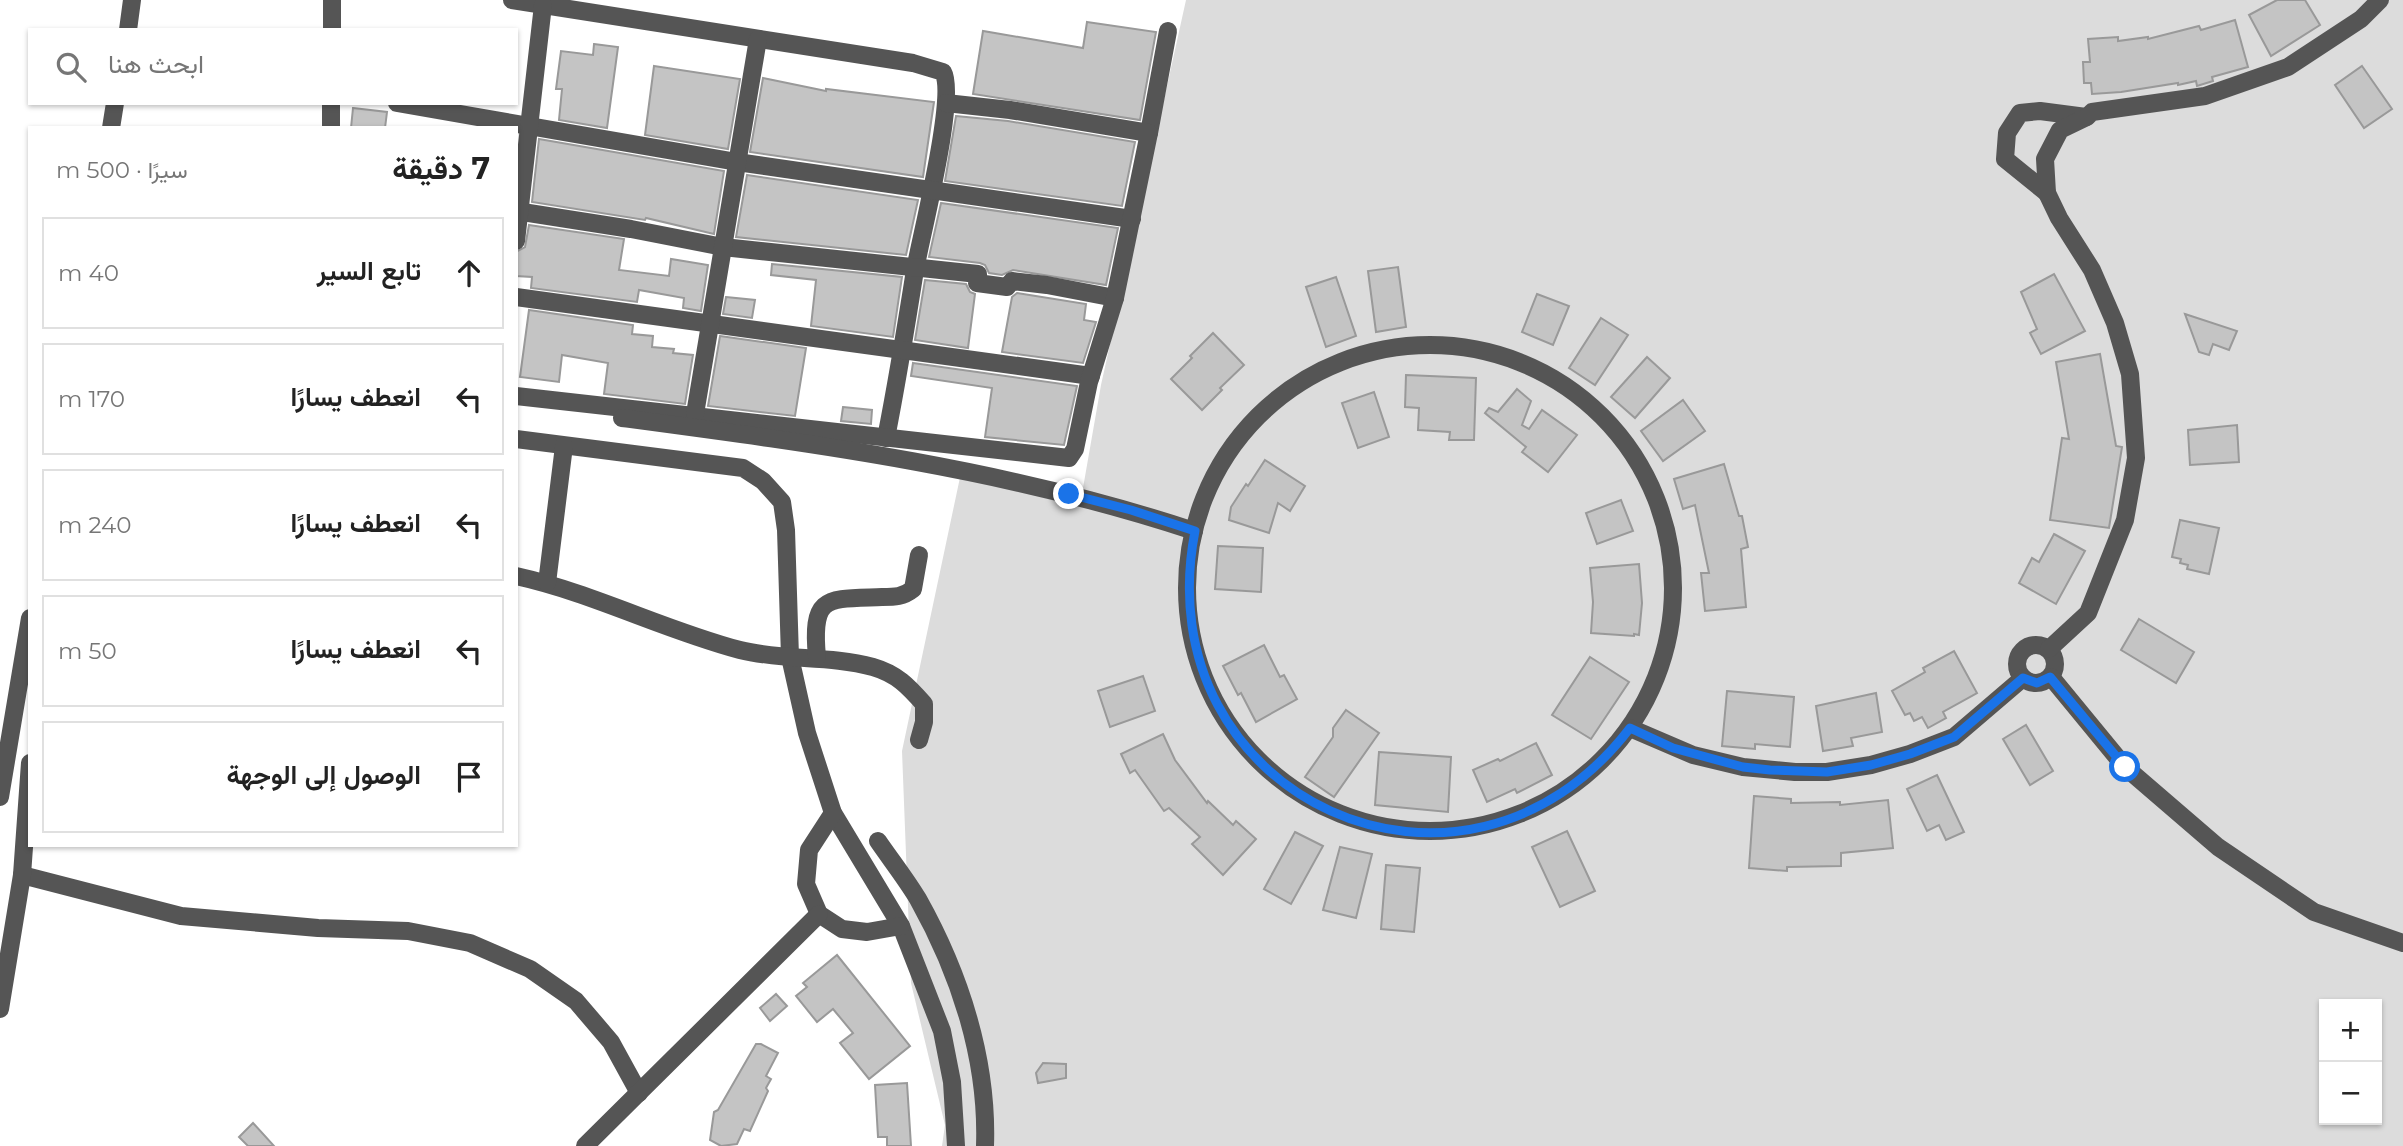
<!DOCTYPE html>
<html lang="ar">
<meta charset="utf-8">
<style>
:root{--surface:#fff;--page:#f6f6f6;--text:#222;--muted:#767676;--line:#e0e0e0}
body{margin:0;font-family:Montserrat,Vazirmatn,sans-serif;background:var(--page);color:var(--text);direction:rtl}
.controls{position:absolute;right:21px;bottom:21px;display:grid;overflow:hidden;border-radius:0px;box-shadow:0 2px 5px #0004}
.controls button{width:63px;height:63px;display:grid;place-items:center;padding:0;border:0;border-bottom:2px solid var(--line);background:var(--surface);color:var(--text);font:35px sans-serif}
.stop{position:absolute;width:21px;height:21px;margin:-16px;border:5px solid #1a73e8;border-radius:50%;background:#fff}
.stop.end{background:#1a73e8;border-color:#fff;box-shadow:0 2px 7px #0008}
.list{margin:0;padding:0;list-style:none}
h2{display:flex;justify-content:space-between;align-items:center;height:91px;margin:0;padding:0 28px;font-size:30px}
h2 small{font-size:23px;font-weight:400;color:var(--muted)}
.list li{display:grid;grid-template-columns:46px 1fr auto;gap:21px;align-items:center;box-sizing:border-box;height:112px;margin:0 14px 14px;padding:0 14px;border:2px solid var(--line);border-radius:0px}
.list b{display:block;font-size:26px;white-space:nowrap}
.list em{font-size:23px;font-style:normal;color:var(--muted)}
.icon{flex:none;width:38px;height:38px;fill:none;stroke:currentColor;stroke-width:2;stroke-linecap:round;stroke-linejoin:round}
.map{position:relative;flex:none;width:2403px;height:1146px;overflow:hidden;direction:ltr}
.search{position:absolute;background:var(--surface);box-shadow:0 2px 5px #0004;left:28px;top:28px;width:490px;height:77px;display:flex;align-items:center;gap:18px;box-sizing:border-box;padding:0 24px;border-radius:0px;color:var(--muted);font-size:26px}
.panel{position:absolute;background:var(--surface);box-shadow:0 2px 5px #0004;left:28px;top:126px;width:490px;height:721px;border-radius:0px;direction:rtl}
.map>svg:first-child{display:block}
.green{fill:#dcdcdc;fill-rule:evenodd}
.building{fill:#c4c4c4;stroke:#999;stroke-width:2}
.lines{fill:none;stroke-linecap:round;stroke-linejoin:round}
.minor{stroke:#555;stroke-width:18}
.route{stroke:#1a73e8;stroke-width:9}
</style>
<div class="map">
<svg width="2403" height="1146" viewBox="0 0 2403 1146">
<rect width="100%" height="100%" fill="#fff"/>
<path class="green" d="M1186,0H2403V1146H942L945,1125L911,983L902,751L962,468L1083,488L1101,385ZM2324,1004H2377V1120H2324Z"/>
<g class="building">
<path d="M2277,0H2305L2320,25L2271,56L2249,15Z"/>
<path d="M2235,20L2248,67L2212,77L2213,81L2197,86L2196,81L2178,85V83L2121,92L2092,94L2091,83H2084L2083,62H2090L2088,39L2118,37V41L2148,37V39L2199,26L2201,30Z"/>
<path d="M1087,22L1156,32L1140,120L973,94L983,31L1083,48Z"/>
<path d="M594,44L618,47L607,128L559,120L562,89H556L561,51L593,55Z"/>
<path d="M654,66L740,79L728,149L645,135Z"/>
<path d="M2362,66L2392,109L2364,128L2335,85Z"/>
<path d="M763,78L826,91V89L934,102L923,177L750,152Z"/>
<path d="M353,108L387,112L385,128H351Z"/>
<path d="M956,116L1008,121L1135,142L1122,206L945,181Z"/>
<path d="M539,139L724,171L714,234L646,218L645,220L532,202Z"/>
<path d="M747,175L918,200L906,255L736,237Z"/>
<path d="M941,203L1118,228L1106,285L1013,270L1002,275L989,273L985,265L980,263L929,257Z"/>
<path d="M529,225L624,239L619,270L669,276L671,259L708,265L701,311L683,308L684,298L639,290L637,302L531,288L532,277L516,276V252L525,247Z"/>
<path d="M772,264L902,277L893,337L811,326L816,280L771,275Z"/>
<path d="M1398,267L1406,327L1376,332L1368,271Z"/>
<path d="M2054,274L2085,331L2041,354L2030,333L2037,329L2021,292Z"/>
<path d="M1336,277L1356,336L1326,347L1306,287Z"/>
<path d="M925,280L966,284L970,292L975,294L968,348L915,340Z"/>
<path d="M1017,293L1086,304L1084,320L1096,322L1083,363L1002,352L1012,297Z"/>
<path d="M1537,294L1569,306L1553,345L1522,332Z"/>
<path d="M726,297L755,300L752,318L723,314Z"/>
<path d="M529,310L633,325L632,334L653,336L652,347L674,349L673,353L693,355L685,404L604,394L608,363L562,355L559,382L520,377Z"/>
<path d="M2185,314L2237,331L2229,350L2213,344L2209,355L2199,352Z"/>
<path d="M1601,318L1628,335L1595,385L1569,368Z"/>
<path d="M1213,333L1244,365L1220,388L1222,390L1202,410L1171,379L1192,358L1190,356Z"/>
<path d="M720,336L806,348L795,416L708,406Z"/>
<path d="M2100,354L2116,446L2122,447L2109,528L2050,520L2062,438L2069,439L2056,362Z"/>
<path d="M1647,357L1670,378L1635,418L1611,397Z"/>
<path d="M913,363L1077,386L1064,445L985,437L992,388L911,376Z"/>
<path d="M1406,375L1476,378L1474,440H1449L1450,432L1418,430L1419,408L1405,407Z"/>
<path d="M1517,389L1531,401L1522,425L1529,429L1542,410L1577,435L1548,472L1522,452L1526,447L1485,413L1489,408L1498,412Z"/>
<path d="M1374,392L1389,437L1358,448L1342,403Z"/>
<path d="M1683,400L1705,431L1663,461L1641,431Z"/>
<path d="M843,407L872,410L871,424L841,421Z"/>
<path d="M2237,425L2239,462L2190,465L2188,430Z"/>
<path d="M1265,460L1305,486L1290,511L1278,503L1269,533L1229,520L1231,507L1246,484L1248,486Z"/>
<path d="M1724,464L1739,516H1742L1748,547L1741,549L1746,607L1705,611L1701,573H1709L1695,505L1683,509L1674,479Z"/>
<path d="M1621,500L1633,531L1597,544L1586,513Z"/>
<path d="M2180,520L2219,528L2209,574L2187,569L2188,565L2180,563L2181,559L2172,557Z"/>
<path d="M2054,534L2085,551L2056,604L2019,583L2032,558L2039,562Z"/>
<path d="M1218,546L1263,548L1261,592L1215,589Z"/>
<path d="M1639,564L1642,603L1639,635L1634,634V636L1591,633L1593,602L1590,568Z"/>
<path d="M2139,619L2194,652L2176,683L2121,650Z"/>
<path d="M1264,645L1280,677L1284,675L1297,699L1256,722L1241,693L1238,695L1223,666Z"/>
<path d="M1954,651L1977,693L1943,712L1946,718L1928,728L1922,717L1914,721L1910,713L1905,715L1892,691L1925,672L1923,668Z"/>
<path d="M1590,657L1629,682L1591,739L1552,715Z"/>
<path d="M1143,676L1155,711L1110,727L1098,691Z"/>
<path d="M1727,691L1794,697L1790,747L1755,744V749L1722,746Z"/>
<path d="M1876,693L1882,732L1851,738L1853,746L1823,751L1816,706Z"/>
<path d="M1346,710L1379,733L1334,797L1305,777L1333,737V728Z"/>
<path d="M2026,725L2053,771L2030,785L2003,739Z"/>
<path d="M1163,734L1175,760L1207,803L1208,801L1233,825L1236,821L1256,839L1223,875L1192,844L1200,837L1169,808L1164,811L1135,770L1130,773L1121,754Z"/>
<path d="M1536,743L1552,775L1517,793L1515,789L1487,802L1473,770L1498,759L1500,761Z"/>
<path d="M1379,752L1451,757L1448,812L1375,805Z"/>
<path d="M1937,775L1964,832L1946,840L1939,825L1927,831L1907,789Z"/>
<path d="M1754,796L1791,799V803L1840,802V805L1888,800L1893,848L1841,853V866L1787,867V871L1749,868Z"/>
<path d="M1567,831L1595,891L1560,907L1532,847Z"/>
<path d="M1295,832L1323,846L1291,904L1264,889Z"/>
<path d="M1340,847L1372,854L1356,918L1323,910Z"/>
<path d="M1386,865L1420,868L1414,932L1381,929Z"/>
<path d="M837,955L910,1046L869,1079L840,1043L853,1033L833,1009L817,1022L796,996L807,987L803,983Z"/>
<path d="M776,994L787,1006L770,1021L760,1008Z"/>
<path d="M756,1044H761L778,1053L766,1076L771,1079L766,1088L768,1091L750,1131L744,1129L737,1144L721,1146L710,1140L714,1112L718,1110Z"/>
<path d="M1043,1063L1066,1064V1078L1038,1083L1036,1073Z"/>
<path d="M907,1083L911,1146H887V1137H878L875,1085Z"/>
<path d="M253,1123L274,1146H248L239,1137Z"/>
</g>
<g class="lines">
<g class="minor">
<path d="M512,0L913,63L943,72C957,96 921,236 915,270C906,327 897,382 886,438"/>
<path d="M128,30L132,0"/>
<path d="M332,30V0"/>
<path d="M397,103L737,162L1132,219"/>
<path d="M111,128L115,103"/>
<path d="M331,128V103"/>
<path d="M1149,133L1168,31"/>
<path d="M2047,193L2005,159L2007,133L2020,113L2040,111L2086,117"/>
<path d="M516,211L631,229L723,247L978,274L977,283L1007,287L1012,281L1047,285L1115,298"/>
<path d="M516,241L543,5"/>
<path d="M516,297L1091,376"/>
<circle cx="1430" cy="588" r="243"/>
<path d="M516,396L1069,458L1075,449L1089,382L1115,298L1149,133L1010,110L946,103"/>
<path d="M695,414L758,39"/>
<path d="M622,418C817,444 1007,469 1194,531"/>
<path d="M516,439L743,468L763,481L782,502L786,530L790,657L807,733L833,813L901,926L942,1031L952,1082L956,1146"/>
<path d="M516,576C593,593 664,630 740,650C784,661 829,655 873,667C897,674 908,686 924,704V722L919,740"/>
<path d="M547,583L564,446"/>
<circle cx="2036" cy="664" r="19"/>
<path d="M2049,649L2088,613L2125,520L2136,458L2130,374L2115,323L2092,270L2059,218L2047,193L2045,159L2060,130L2087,117L2092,112L2205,96L2288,67L2361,19L2380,0"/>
<path d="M817,657C811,594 827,599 882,597C895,597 903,597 913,589L919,555"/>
<path d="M2051,677L2125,767L2218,847L2314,912L2403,943"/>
<path d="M1630,728L1693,755L1743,767L1795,772H1827L1871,765L1910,754L1954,737L2023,678"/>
<path d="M0,797L30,618"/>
<path d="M833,813L809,850L806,884L819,914L842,929L867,932L901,926"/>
<path d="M878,841C891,860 906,879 918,899C960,974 988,1060 985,1146"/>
<path d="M22,875L181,916L318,928L408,931L470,943L530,969L576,1001L611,1042L639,1093"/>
<path d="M0,1009L22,875L30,763"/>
<path d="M585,1146L819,914"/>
</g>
</g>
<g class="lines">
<path class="route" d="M1069,494L1131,510L1195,531C1143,798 1464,945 1630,728L1673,748L1743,767L1770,770L1827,772L1871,765L1910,754L1954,737L2023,678L2037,683L2050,677L2125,767"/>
</g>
</svg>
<div class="controls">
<button>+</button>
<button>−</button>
</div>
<div class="stop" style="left:2125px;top:767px"></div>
<div class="stop end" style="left:1069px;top:494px"></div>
<div class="search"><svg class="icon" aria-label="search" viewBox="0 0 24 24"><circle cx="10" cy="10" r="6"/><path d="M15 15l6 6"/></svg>ابحث هنا</div>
<section class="panel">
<h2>7 دقيقة<small>سيرًا · 500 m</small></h2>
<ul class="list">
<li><svg class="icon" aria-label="ahead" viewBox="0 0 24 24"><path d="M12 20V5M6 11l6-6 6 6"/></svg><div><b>تابع السير</b></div><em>40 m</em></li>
<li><svg class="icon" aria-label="left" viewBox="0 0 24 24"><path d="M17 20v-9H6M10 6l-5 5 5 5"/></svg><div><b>انعطف يسارًا</b></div><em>170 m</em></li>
<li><svg class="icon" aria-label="left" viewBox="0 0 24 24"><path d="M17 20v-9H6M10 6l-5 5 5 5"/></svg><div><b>انعطف يسارًا</b></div><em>240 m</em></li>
<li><svg class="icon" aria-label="left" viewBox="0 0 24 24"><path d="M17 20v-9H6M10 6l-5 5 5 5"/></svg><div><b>انعطف يسارًا</b></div><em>50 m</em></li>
<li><svg class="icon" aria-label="arrive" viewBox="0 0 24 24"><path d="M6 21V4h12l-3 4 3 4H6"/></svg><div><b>الوصول إلى الوجهة</b></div></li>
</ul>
</section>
</div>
